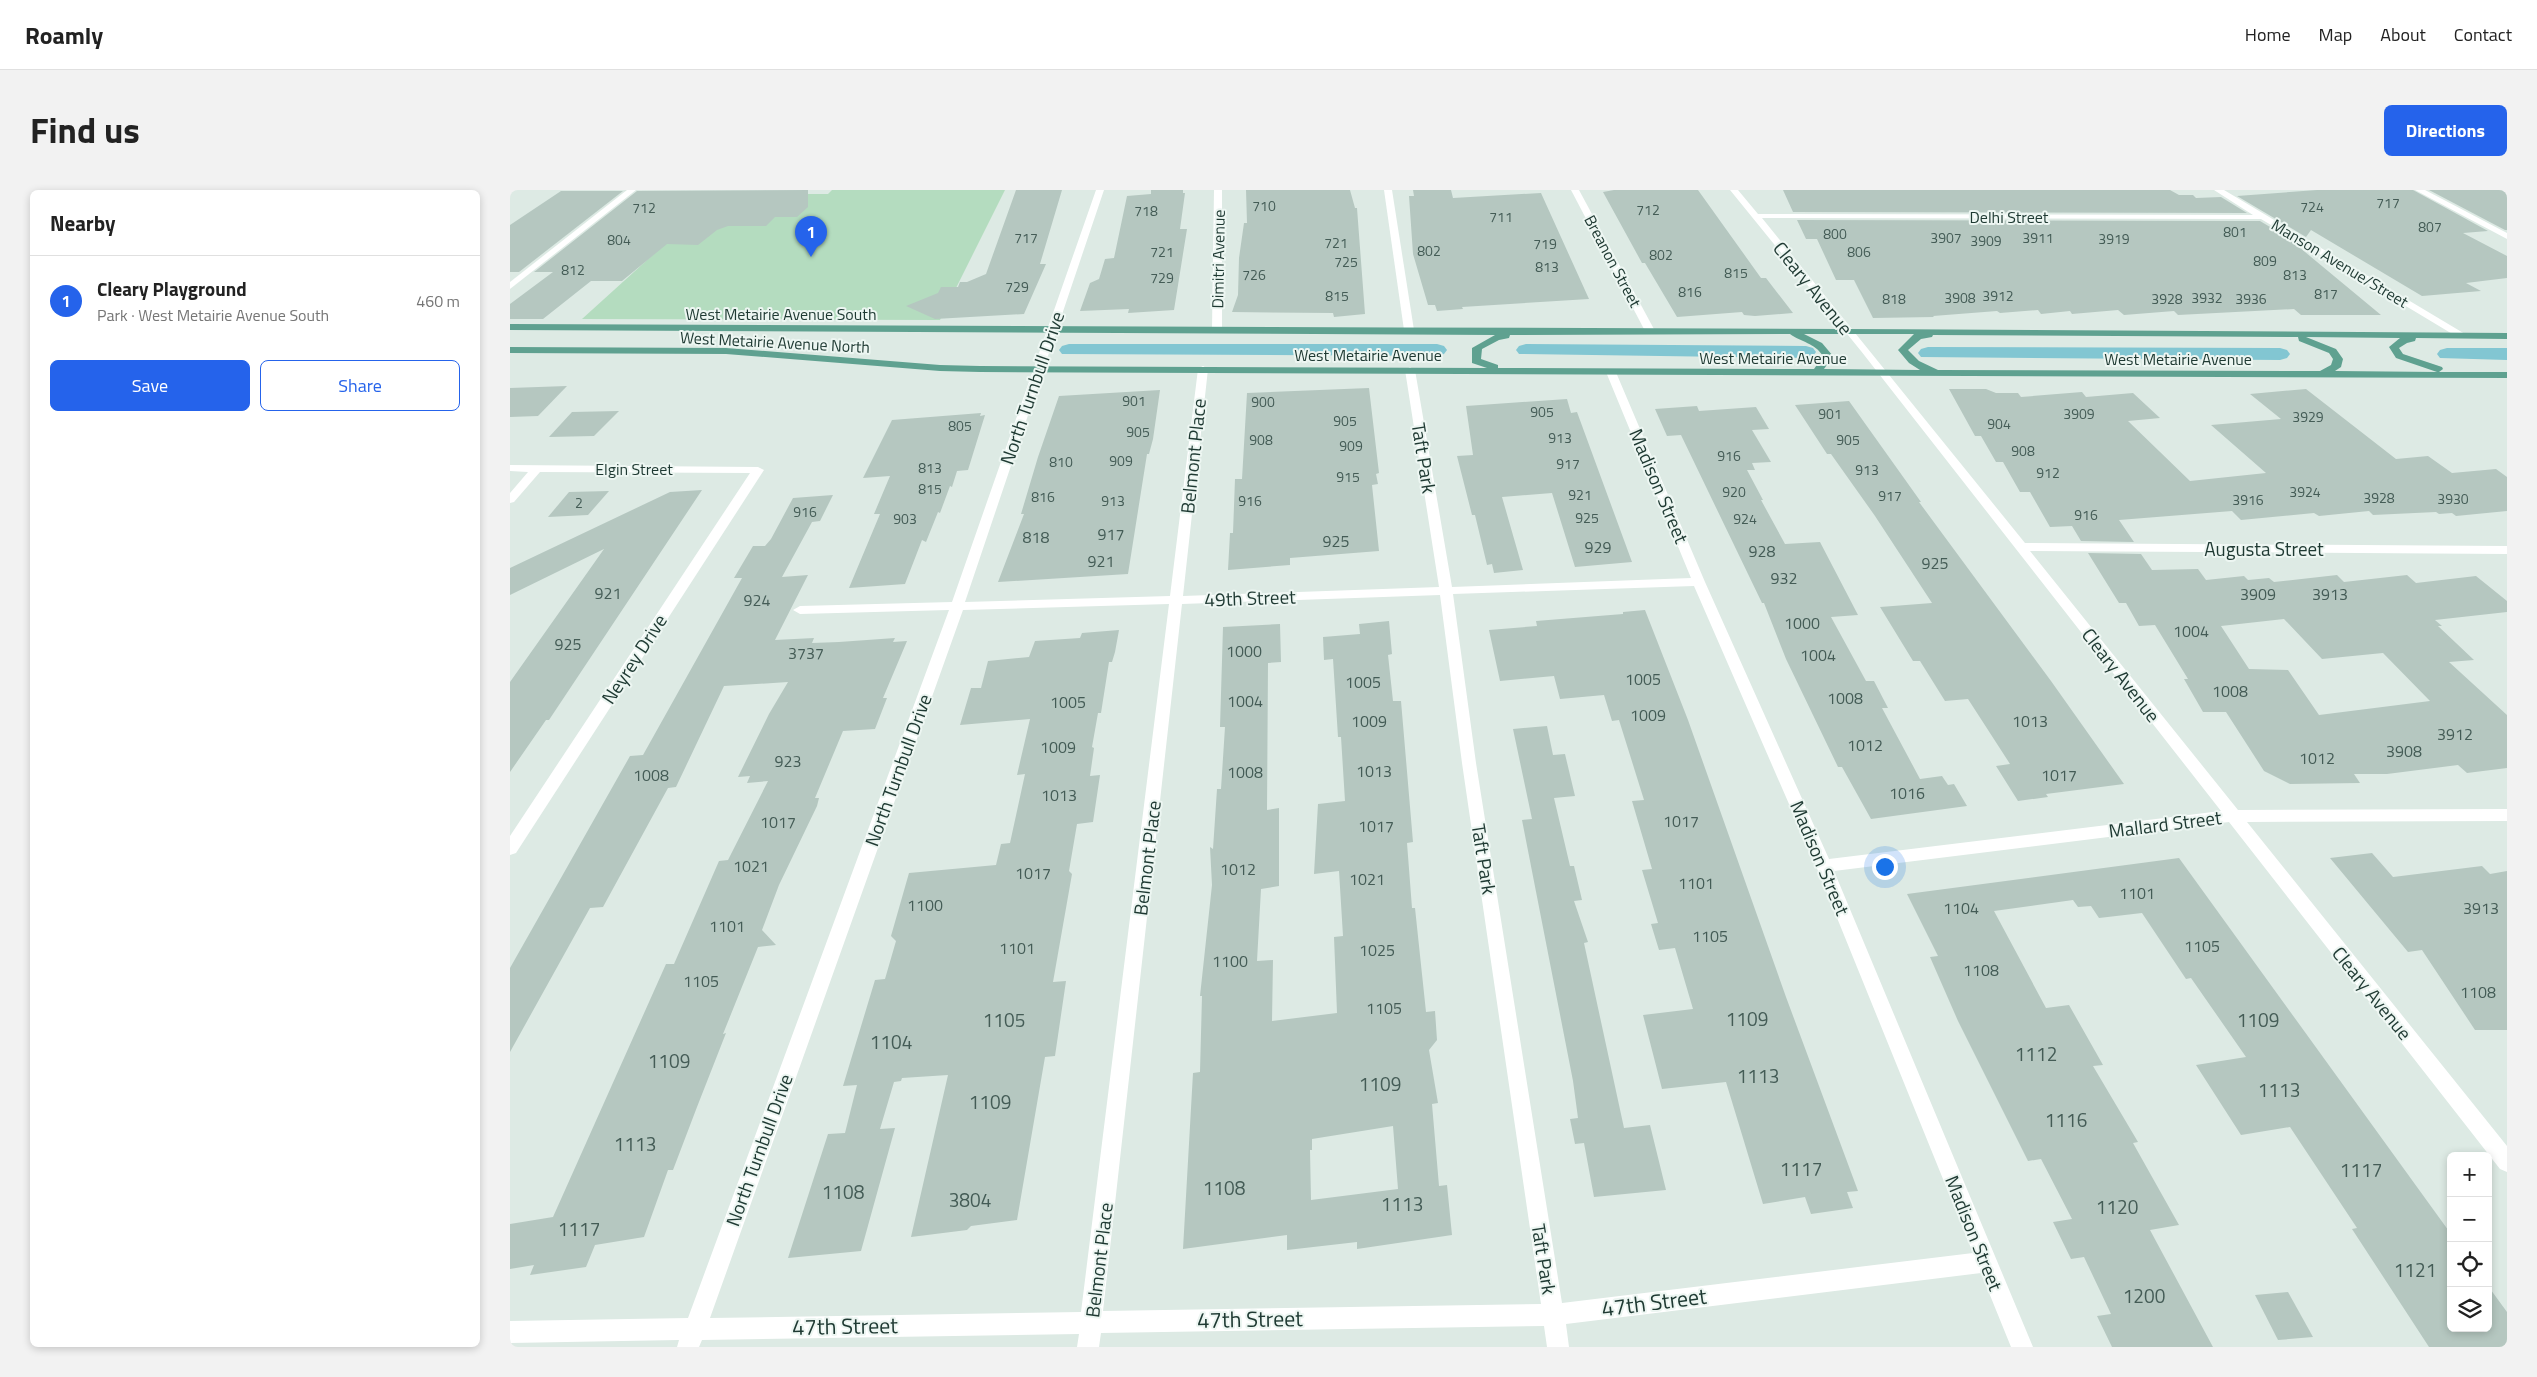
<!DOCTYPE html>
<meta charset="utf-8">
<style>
:root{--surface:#fff;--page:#f2f2f2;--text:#222;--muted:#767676;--line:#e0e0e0;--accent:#2563eb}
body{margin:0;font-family:"Titillium Web",sans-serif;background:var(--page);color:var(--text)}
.controls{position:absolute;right:15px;bottom:15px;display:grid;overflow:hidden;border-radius:8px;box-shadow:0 2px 8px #0003}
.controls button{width:45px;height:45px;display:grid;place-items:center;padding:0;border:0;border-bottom:1px solid var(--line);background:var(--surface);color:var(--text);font:25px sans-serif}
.you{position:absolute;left:1374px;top:676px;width:18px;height:18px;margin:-12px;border:4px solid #fff;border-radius:50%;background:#1a73e8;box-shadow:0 0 0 8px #1a73e833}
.badge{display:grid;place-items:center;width:32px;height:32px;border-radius:50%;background:var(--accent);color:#fff;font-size:16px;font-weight:700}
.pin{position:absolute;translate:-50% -41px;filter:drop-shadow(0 1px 2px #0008)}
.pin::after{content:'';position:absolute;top:26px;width:18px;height:15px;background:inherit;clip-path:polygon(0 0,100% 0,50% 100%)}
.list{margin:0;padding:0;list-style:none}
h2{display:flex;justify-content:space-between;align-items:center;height:65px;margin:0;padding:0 20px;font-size:21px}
h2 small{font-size:16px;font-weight:400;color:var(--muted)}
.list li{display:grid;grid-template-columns:32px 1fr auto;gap:15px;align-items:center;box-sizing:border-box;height:90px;padding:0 20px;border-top:1px solid var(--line)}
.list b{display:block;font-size:19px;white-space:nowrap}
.list p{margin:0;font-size:16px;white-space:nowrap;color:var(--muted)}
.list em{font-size:16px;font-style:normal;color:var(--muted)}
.actions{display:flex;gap:10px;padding:15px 20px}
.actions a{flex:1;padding:11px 0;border:1px solid var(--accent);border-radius:8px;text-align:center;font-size:18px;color:var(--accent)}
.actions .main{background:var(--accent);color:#fff}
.icon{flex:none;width:28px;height:28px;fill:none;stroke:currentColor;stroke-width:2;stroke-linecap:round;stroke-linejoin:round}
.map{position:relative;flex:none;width:1997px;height:1157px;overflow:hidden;border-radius:8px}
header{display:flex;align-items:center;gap:30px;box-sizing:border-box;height:70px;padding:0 25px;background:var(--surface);border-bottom:1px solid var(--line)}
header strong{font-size:24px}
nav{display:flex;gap:28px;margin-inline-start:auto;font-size:18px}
.intro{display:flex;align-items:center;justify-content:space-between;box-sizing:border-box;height:120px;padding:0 30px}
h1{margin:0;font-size:35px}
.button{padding:12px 22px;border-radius:8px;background:var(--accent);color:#fff;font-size:18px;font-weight:700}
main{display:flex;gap:30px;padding:0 30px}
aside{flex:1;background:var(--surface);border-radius:8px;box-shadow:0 2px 8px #0003}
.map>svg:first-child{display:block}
.green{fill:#b4dcbf}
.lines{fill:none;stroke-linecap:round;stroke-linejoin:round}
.canal{fill:#82c6d2;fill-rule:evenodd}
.building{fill:#b5c7c0;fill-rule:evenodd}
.minor{fill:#fff;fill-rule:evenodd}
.major{fill:#5fa190;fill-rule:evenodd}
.labels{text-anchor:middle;stroke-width:4;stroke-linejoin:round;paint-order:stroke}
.far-number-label{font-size:14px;fill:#445c56}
.far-street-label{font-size:16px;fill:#1e3932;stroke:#edf6f2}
.number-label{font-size:16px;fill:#445c56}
.street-label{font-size:19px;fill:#1e3932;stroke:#edf6f2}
.near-number-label{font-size:19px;fill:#445c56}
.near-street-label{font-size:22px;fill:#1e3932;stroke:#edf6f2}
</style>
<header>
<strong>Roamly</strong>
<nav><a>Home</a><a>Map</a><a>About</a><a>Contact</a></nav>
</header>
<div class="intro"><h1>Find us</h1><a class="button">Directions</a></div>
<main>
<aside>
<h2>Nearby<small></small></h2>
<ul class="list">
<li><span class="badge">1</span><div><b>Cleary Playground</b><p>Park · West Metairie Avenue South</p></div><em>460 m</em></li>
</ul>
<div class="actions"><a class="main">Save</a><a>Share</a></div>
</aside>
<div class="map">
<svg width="1997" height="1157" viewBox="0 0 1997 1157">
<rect width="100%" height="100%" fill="#ddeae4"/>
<path class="green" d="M322,0H495L430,130L72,129L210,4H318Z"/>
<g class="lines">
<g class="canal">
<path d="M559,154H927L934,156L937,160L934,164L927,166L552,164L549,160L552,156Z"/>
<path d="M1016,154L1296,156L1303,158L1306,162L1303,166L1296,168L1009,164L1006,160L1009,156Z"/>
<path d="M1418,157L1770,158L1777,160L1780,164L1777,168L1770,170L1411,167L1408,163L1411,159Z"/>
<path d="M1937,158H1997V170L1930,168L1927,164L1930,160Z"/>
</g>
</g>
<g class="building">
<path d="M298,0V17L287,27H265L256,36H218L207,40L188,55L157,54L112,91H81L33,129H0V114L43,82H24L127,1Z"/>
<path d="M506,0H552L530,74H536L514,124L425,129L396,116L428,103L431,97H448L450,92H457L476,84Z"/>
<path d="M641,0H673V3H675L670,39H677L664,120L618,123L619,119L570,121L580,93L589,89L595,69L604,68L617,6L641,4Z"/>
<path d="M736,0H840L845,18H847L855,124L824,127L823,123L722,122L728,105L729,68L734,33H737Z"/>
<path d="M903,0H941L943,8L1031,3L1079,109L952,117L953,119L927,121L925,115H918L903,64L899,6H904Z"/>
<path d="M1104,0H1188L1251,88H1256L1283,123L1245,126L1234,125L1232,122L1167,127L1135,73H1132L1093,2Z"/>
<path d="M1273,0H1660L1669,5H1683L1686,8L1711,7L1737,23L1283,22Z"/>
<path d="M1807,0H1903L1978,41L1953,43L1997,66V88L1956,93L1971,101L1912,106L1801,40L1796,47L1727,6Z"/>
<path d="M1919,0H1997V40H1995Z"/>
<path d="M51,1H113L9,82H0V35Z"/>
<path d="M1287,30L1750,31L1790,55L1789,57L1871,125H1791L1784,119L1668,125L1664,121L1614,125L1608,120L1562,124L1560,121L1531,124L1528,120L1490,123L1487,121L1423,126L1424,127L1363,128L1344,90H1326L1307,49H1296Z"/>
<path d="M57,196L28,226L0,227V198Z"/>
<path d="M859,198L869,283L866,284L868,294L862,295L869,361L780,368V375L718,380L720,343H723L725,289H732L737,203Z"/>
<path d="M1439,199H1476L1486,203H1508L1511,207L1572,202L1576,207L1623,203L1650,228L1618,231L1680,291L1756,283L1701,235L1771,229L1740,204L1796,199L1886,269L1918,266L1942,283L1986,279L1997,287V321L1946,326L1942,323L1929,324L1926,322L1863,325L1859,321L1809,326L1804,323L1731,330L1722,321L1609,330L1624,352L1571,351L1562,336L1540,337L1520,302H1510L1493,272H1486L1471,246H1465Z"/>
<path d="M650,200L643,249L639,264H637L618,384L488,392L514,324H511L528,267L549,206Z"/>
<path d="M1057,209L1061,223L1067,222L1122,372L1065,377L1042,303L992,307L1013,380L984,383L982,374L977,375L965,325H962L947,266L963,265L956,216Z"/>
<path d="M1339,211L1411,312H1409L1541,491L1614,594L1536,604L1538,607L1508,611L1486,576L1500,574L1458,509L1435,511L1410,471H1403L1370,417L1422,413L1365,326L1321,264H1317L1285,215Z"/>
<path d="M1187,216L1189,221L1246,217L1259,239L1242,240L1261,272L1242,273L1245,280H1237L1253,310H1251L1275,354L1310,352L1348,425L1321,427L1356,491H1364L1378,518H1372L1410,589L1432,586L1438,595L1444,594L1457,616L1361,629L1332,577H1328L1276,469L1254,413H1252L1171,245L1157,246L1145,219Z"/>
<path d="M109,221L84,246L39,247L62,222Z"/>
<path d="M471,223L470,226L475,225L458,280L447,281L442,297L440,296L430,323L428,322L416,352L412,350L395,394L339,398L370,324H364L380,286L353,288L382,230Z"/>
<path d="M192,300L39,530H36L0,582V492L94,359L0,405V378L160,302Z"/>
<path d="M99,301L78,325L38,327L59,302Z"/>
<path d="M323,305L310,331L302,332L272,387L298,385L265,450L304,448L302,453L329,452L385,448L383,452L397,451L373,508H377L365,539L333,541L305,608H309L307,616L269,695L252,740L266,755L248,757L213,844L216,843L187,917L163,980H158L134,1047L85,1055L76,1077L20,1085L24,1075L0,1079V1034L43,1027L156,774H164L209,671L218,670L258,591L237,593L240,586L228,587L259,524L278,492L214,496L166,597L158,598L93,717L80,718L0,862V778L120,566L133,565L232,388H224L243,356H255L261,349L283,308Z"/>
<path d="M1578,363L1631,364L1642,380L1688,379L1696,390L1734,386L1738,390L1759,388L1764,392L1827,385L1834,392L1897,385L1906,393L1966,386L1997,411V422L1925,430L1932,436H1928L1964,470L1939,472L1997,525V578L1957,583L1948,575L1877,584H1844L1850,593L1780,594L1754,581L1716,522H1693L1674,489H1678L1645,435L1629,436L1616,413H1609ZM1774,429L1812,469L1873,463L1920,511L1809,525L1778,480L1739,479L1711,436Z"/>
<path d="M1135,420L1178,530L1276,807L1348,1001L1337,1002L1343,1018L1301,1024L1295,1007L1253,1014L1216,892L1152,899L1133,825L1183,819L1165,758L1149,760L1141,734L1148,733L1132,680L1142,679L1122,611L1134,610L1109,530L1102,531L1094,505L1050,509L1044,486L990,491L979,440L1027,436L1026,431L1113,424V422Z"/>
<path d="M879,431L882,464L878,465L883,511H891L903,652L897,653L902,718H905L916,822L925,821L927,850L919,860L928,913L922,914L929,996L937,995L942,1045L847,1059V1052L777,1060V1045L673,1059L683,883L690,882L692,806H690L702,695L700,657L703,659L707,599H711L715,537H710L713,437L770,434L771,472L758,473L757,620L769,618V696L751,699L747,771L763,770L762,831L827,823L824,747L833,746L829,681L804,684L808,614L835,611L831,547H828L823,469L814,470L813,447L850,444L849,434ZM883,936L888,999L801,1010L800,960H802V949Z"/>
<path d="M609,440L605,462L602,472H599L591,523H588L582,557L584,558L580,586L590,585L583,632L567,634L559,681L562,684L543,792L556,791L545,866L535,867L507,1030L461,1036L457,1040L401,1047L438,885L392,888L391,891L384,892L370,939L385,938L351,1061L278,1068L318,944L335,943L347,895L333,896L365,790L375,789L386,751L381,746L399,683L486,675L491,654L500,653L515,584L507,585L520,529L450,535L461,498H471L478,471L519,467L525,451L570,448L572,443Z"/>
<path d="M1037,536L1043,565L1055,564L1065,606L1044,608L1060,676H1064L1072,710L1064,711L1078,752L1074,753L1114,938L1140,935L1156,1000L1084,1007L1074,953L1065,954L1060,929L1068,928L1063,891L1012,630L1022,629L1003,539Z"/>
<path d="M1862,663L1883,687L1972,676L1980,684L1997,681V840H1965L1912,760L1898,762L1820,668Z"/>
<path d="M1669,668L1941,1044V1138H1978V1096L1997,1122V1157H1919L1842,1039L1847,1038L1780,937L1731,945L1686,875L1736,867L1681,788L1676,789L1632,723L1589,728L1581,716L1568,717L1563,710L1484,721L1536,818L1559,815L1593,875L1583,876L1628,952L1623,953L1669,1035L1640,1040L1703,1157H1602L1587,1126L1601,1124L1574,1067L1561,1069L1543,1032L1562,1029L1531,969L1518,971L1448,831L1420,767L1428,766L1397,704Z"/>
<path d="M1778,1102L1803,1147L1768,1150L1745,1105Z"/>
</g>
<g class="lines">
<g class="minor">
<path d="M117,0H126L0,99V92Z"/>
<path d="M586,0H594L455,412L660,406L688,179L693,176L698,179L673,406L929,397L895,180L900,177L905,180L942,397L1181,388L1096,182L1105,180L1195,392L1319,669L1711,621L1351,161L1220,0H1228L1248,24L1743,25L1704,0H1714L1955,144V148H1949L1751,29L1252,28L1515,353L1997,356V364L1520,361L1728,620L1997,619V631L1737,632L1997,956V982L1990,979L1719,632L1324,681L1523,1157H1501L1471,1083L1056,1134L1059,1157H1037L1034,1136L591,1143L589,1157H567L569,1144L192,1150L189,1157H167L169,1150L0,1153V1131L178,1128L439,420L290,424L283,420L290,416L442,412ZM1184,396L1306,676L1463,1063L1052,1113L966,573L943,404ZM930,405L952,573L1031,1114L593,1121L672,414ZM659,414L571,1122L200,1128L453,420Z"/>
<path d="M704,0H712V139L707,142L702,139Z"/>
<path d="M874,0H882L904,140L899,143L894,140Z"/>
<path d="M1061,0H1069L1145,141L1143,143L1135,141Z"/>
<path d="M1905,0H1915L1997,43V49Z"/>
<path d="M0,275L248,277L254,280L6,663L0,665V646L240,283L30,282L4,312L0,313V303L18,282L0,281Z"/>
</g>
<path class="major" d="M0,134C666,137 1331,138 1997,143V149L1906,148L1905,151L1897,153L1889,158L1893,164L1932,177L1933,179L1929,182H1997V188L470,182L430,181L216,164L0,163V157L216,158L430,175L470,176L977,178L962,173V158L985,145L0,140ZM1280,144C1291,152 1305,153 1313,166L1304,179L988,178V175L971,169L972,159L989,150L999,148L1000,145ZM1294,144H1404L1388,160L1399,173L1410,180L1314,179L1323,166L1312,153ZM1423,145L1788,147L1789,151L1819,163L1823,169L1821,175L1810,181L1428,180L1409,171L1398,160L1411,149L1422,147ZM1796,147L1890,148L1879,157L1886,168L1927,182L1825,181L1831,177L1833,169L1826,159Z"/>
</g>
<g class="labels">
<g class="far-number-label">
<text x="1878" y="18">717</text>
<text x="754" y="21">710</text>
<text x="1802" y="22">724</text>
<text x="134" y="23">712</text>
<text x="1138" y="25">712</text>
<text x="636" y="26">718</text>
<text x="991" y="32">711</text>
<text x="1920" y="42">807</text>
<text x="1725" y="47">801</text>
<text x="1325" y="49">800</text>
<text x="516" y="53">717</text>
<text x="1436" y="53">3907</text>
<text x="1528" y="53">3911</text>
<text x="1604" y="54">3919</text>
<text x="109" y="55">804</text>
<text x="1476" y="56">3909</text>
<text x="826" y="58">721</text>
<text x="1035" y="59">719</text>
<text x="919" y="66">802</text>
<text x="652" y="67">721</text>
<text x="1349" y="67">806</text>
<text x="1151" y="70">802</text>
<text x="1755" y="76">809</text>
<text x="836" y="77">725</text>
<text x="1037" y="82">813</text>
<text x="63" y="85">812</text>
<text x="1226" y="88">815</text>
<text x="744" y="90">726</text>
<text x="1785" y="90">813</text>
<text x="652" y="93">729</text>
<text x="507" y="102">729</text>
<text x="1180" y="107">816</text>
<text x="1816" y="109">817</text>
<text x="827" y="111">815</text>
<text x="1488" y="111">3912</text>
<text x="1450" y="113">3908</text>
<text x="1697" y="113">3932</text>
<text x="1384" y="114">818</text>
<text x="1657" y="114">3928</text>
<text x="1741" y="114">3936</text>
<text x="624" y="216">901</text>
<text x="753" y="217">900</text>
<text x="1032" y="227">905</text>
<text x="1320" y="229">901</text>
<text x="1569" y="229">3909</text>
<text x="1798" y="232">3929</text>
<text x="835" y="236">905</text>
<text x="1489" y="239">904</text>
<text x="450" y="241">805</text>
<text x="628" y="247">905</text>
<text x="1050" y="253">913</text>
<text x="751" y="255">908</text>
<text x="1338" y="255">905</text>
<text x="841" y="261">909</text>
<text x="1513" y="266">908</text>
<text x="1219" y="271">916</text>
<text x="611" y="276">909</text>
<text x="551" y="277">810</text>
<text x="1058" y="279">917</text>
<text x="420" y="283">813</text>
<text x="1357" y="285">913</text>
<text x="1538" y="288">912</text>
<text x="838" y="292">915</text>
<text x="420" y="304">815</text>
<text x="1224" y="307">920</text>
<text x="1795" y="307">3924</text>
<text x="1070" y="310">921</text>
<text x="1380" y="311">917</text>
<text x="533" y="312">816</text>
<text x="1869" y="313">3928</text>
<text x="1943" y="314">3930</text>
<text x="1738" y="315">3916</text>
<text x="603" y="316">913</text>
<text x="740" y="316">916</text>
<text x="69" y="318">2</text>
<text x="295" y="327">916</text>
<text x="1576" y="330">916</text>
<text x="1077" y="333">925</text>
<text x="395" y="334">903</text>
<text x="1235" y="334">924</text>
</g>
<g class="far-street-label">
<text x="1499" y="33">Delhi Street</text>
<text transform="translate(708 69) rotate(-89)" y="6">Dimitri Avenue</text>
<text transform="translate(1103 71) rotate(62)" y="6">Breanon Street</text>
<text transform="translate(1830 73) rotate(31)" y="6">Manson Avenue/Street</text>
<text x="271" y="130">West Metairie Avenue South</text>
<text transform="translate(265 152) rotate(3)" y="6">West Metairie Avenue North</text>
<text x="858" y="171">West Metairie Avenue</text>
<text x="1263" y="174">West Metairie Avenue</text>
<text x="1668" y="175">West Metairie Avenue</text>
<text x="124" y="285">Elgin Street</text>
</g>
<g class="number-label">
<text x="601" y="350">917</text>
<text x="526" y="353">818</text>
<text x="826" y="357">925</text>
<text x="1088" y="363">929</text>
<text x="1252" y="367">928</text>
<text x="591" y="377">921</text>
<text x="1425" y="379">925</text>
<text x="1274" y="394">932</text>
<text x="98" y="409">921</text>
<text x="1748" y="410">3909</text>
<text x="1820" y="410">3913</text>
<text x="247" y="416">924</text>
<text x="1292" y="439">1000</text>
<text x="1681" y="447">1004</text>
<text x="58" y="460">925</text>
<text x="734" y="467">1000</text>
<text x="296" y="469">3737</text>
<text x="1308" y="471">1004</text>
<text x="1133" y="495">1005</text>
<text x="853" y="498">1005</text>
<text x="1720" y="507">1008</text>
<text x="1335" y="514">1008</text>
<text x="735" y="517">1004</text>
<text x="558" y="518">1005</text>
<text x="1138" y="531">1009</text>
<text x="859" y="537">1009</text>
<text x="1520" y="537">1013</text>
<text x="1945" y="550">3912</text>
<text x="1355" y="561">1012</text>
<text x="548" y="563">1009</text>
<text x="1894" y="567">3908</text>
<text x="1807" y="574">1012</text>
<text x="278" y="577">923</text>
<text x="864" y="587">1013</text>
<text x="735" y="588">1008</text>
<text x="141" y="591">1008</text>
<text x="1549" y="591">1017</text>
<text x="1397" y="609">1016</text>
<text x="549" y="611">1013</text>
<text x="1171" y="637">1017</text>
<text x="268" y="638">1017</text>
<text x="866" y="642">1017</text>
<text x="241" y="682">1021</text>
<text x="728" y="685">1012</text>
<text x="523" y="689">1017</text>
<text x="857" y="695">1021</text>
<text x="1186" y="699">1101</text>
<text x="1627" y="709">1101</text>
<text x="415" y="721">1100</text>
<text x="1451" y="724">1104</text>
<text x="1971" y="724">3913</text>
<text x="217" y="742">1101</text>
<text x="1200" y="752">1105</text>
<text x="1692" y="762">1105</text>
<text x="507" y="764">1101</text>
<text x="867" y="766">1025</text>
<text x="720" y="777">1100</text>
<text x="1471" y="786">1108</text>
<text x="191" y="797">1105</text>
<text x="1968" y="808">1108</text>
<text x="874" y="824">1105</text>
</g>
<g class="street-label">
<text transform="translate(1303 98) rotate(51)" y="7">Cleary Avenue</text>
<text transform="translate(522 198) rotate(-71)" y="7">North Turnbull Drive</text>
<text transform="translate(683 266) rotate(-84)" y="7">Belmont Place</text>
<text transform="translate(914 268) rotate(81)" y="7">Taft Park</text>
<text transform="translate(1149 296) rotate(67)" y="7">Madison Street</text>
<text x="1754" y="366">Augusta Street</text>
<text transform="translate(740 408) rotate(-2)" y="7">49th Street</text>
<text transform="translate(124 469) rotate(-57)" y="7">Neyrey Drive</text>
<text transform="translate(1611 485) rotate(52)" y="7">Cleary Avenue</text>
<text transform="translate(388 580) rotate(-70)" y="7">North Turnbull Drive</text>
<text transform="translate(1655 634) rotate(-7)" y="7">Mallard Street</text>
<text transform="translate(637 668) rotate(-83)" y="7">Belmont Place</text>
<text transform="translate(1310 668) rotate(67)" y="7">Madison Street</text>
<text transform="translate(974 669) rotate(81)" y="7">Taft Park</text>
<text transform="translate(1862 803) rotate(51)" y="7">Cleary Avenue</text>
<text transform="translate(249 960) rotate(-70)" y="7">North Turnbull Drive</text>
<text transform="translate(1464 1043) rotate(68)" y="7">Madison Street</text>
<text transform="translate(1034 1069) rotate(81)" y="7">Taft Park</text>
<text transform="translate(589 1070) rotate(-83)" y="7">Belmont Place</text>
</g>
<g class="near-number-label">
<text x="1237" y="836">1109</text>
<text x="494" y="837">1105</text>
<text x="1748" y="837">1109</text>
<text x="381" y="859">1104</text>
<text x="1526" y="871">1112</text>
<text x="159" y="878">1109</text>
<text x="1248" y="893">1113</text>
<text x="870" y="901">1109</text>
<text x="1769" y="907">1113</text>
<text x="480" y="919">1109</text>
<text x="1556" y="937">1116</text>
<text x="125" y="961">1113</text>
<text x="1291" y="986">1117</text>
<text x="1851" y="987">1117</text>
<text x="714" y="1005">1108</text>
<text x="333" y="1009">1108</text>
<text x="460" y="1017">3804</text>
<text x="892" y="1021">1113</text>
<text x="1607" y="1024">1120</text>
<text x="69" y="1046">1117</text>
<text x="1905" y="1087">1121</text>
<text x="1634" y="1113">1200</text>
</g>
<g class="near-street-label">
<text transform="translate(1144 1112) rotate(-7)" y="8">47th Street</text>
<text transform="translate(740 1129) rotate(-1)" y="8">47th Street</text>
<text transform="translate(335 1136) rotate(-1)" y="8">47th Street</text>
</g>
</g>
</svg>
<div class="controls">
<button>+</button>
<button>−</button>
<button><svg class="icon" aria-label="locate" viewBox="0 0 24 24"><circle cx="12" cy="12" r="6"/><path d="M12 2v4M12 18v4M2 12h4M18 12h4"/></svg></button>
<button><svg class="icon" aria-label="layers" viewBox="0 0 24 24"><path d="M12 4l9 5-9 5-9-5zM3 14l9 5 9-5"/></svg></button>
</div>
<div class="you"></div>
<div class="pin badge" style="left:301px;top:67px">1</div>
</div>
</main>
